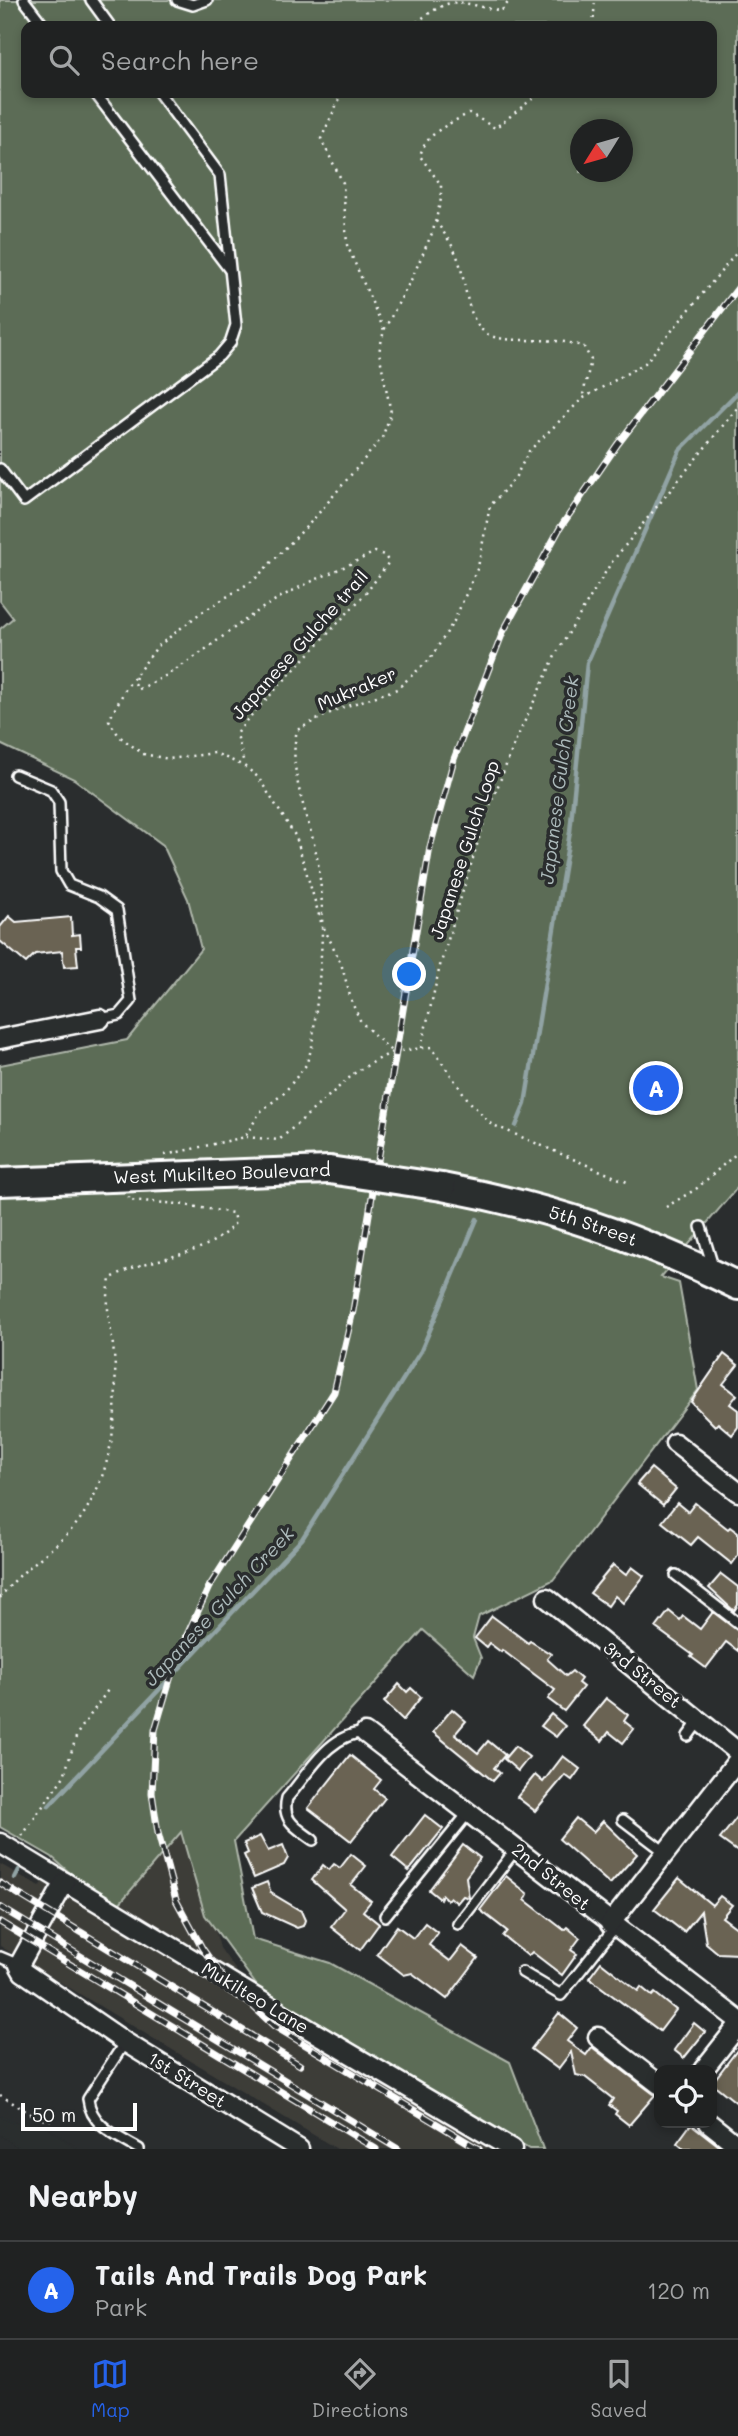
<!DOCTYPE html>
<style>
:root{--surface:#202222;--page:#282a2a;--text:#f1f3f6;--muted:#a2a4a5;--line:#3d3f40;--accent:#2563eb}
body{margin:0;font-family:Mali,sans-serif;background:var(--page);color:var(--text)}
.controls{position:absolute;right:21px;bottom:21px;display:grid;overflow:hidden;border-radius:14px;box-shadow:0 4px 10px #0003}
.controls button{width:63px;height:63px;display:grid;place-items:center;padding:0;border:0;border-bottom:2px solid var(--line);background:var(--surface);color:var(--text);font:35px sans-serif}
.compass{position:absolute;left:570px;top:119px;width:63px;height:63px;border-radius:50%;background:var(--surface);box-shadow:0 4px 10px #0003;rotate:233deg}
.scale{position:absolute;left:21px;bottom:18px;width:116px;box-sizing:border-box;padding-left:7px;border:4px solid #fff;border-top:0;font-size:19px;line-height:24px;white-space:nowrap;color:#fff;-webkit-text-stroke:5px #2a2d2e;paint-order:stroke}
.you{position:absolute;left:410px;top:975px;width:24px;height:24px;margin:-18px;border:5px solid #fff;border-radius:50%;background:#1a73e8;box-shadow:0 0 0 10px #1a73e833}
.badge{display:grid;place-items:center;width:46px;height:46px;border-radius:50%;background:var(--accent);color:#fff;font-size:23px;font-weight:700}
.pin{position:absolute;translate:-50% -50%;border:4px solid #fff;box-shadow:0 2px 7px #0006}
.list{margin:0;padding:0;list-style:none}
h2{display:flex;justify-content:space-between;align-items:center;height:91px;margin:0;padding:0 28px;font-size:30px}
h2 small{font-size:23px;font-weight:400;color:var(--muted)}
.list li{display:grid;grid-template-columns:46px 1fr auto;gap:21px;align-items:center;box-sizing:border-box;height:98px;padding:0 28px;border-top:2px solid var(--line)}
.list b{display:block;font-size:26px;white-space:nowrap}
.list p{margin:0;font-size:23px;white-space:nowrap;color:var(--muted)}
.list em{font-size:23px;font-style:normal;color:var(--muted)}
.icon{flex:none;width:38px;height:38px;fill:none;stroke:currentColor;stroke-width:2;stroke-linecap:round;stroke-linejoin:round}
.map{position:relative;flex:none;width:738px;height:2149px;overflow:hidden}
.search{position:absolute;background:var(--surface);box-shadow:0 4px 10px #0003;left:21px;right:21px;top:21px;height:77px;display:flex;align-items:center;gap:18px;box-sizing:border-box;padding:0 24px;border-radius:14px;color:var(--muted);font-size:26px}
.sheet{height:189px;background:var(--surface)}
nav{display:flex;justify-content:space-around;align-items:center;box-sizing:border-box;height:98px;border-top:2px solid var(--line);background:var(--surface);font-size:19px;color:var(--muted)}
nav a{display:grid;justify-items:center;gap:4px}
nav .on{color:var(--accent)}
.map>svg:first-child{display:block}
.built{fill:#3e3d39}
.green{fill:#5c6c56;stroke:#aeb6aa;stroke-width:2;fill-rule:evenodd}
.pier{fill:#2a2d2e}
.lines{fill:none;stroke-linecap:round;stroke-linejoin:round}
.stream{stroke:#91a3a4;stroke-width:4.5}
.building{fill:#6b6353;stroke:#fff;stroke-width:2}
.lane-casing{stroke:#fff;stroke-width:14}
.street-casing{stroke:#fff;stroke-width:23}
.secondary-casing{stroke:#fff;stroke-width:32}
.path{stroke:#fff;stroke-width:2.5;stroke-dasharray:2 5;stroke-linecap:butt}
.lane{stroke:#2a2d2e;stroke-width:9}
.street{stroke:#2a2d2e;stroke-width:18}
.secondary{stroke:#2a2d2e;stroke-width:26}
.rail-casing{stroke:#fff;stroke-width:7}
.rail{stroke:#2a2d2e;stroke-width:4.5;stroke-dasharray:13;stroke-linecap:butt}
.secondary-bridge-casing{stroke:#fff;stroke-width:32;stroke-linecap:butt}
.secondary-bridge{stroke:#2a2d2e;stroke-width:26}
.labels{text-anchor:middle;stroke-width:7;stroke-linejoin:round;paint-order:stroke}
.street-label{font-size:18px;fill:#fff;stroke:#2a2d2e}
.water-label{font-size:19px;font-style:italic;fill:#acbabb;stroke:#2a2d2e}
</style>
<div class="map">
<svg width="738" height="2149" viewBox="0 0 738 2149">
<rect width="100%" height="100%" fill="#2a2d2e"/>
<filter id="ink" filterUnits="userSpaceOnUse"><feTurbulence type="fractalNoise" baseFrequency=".0143" numOctaves="2"/><feDisplacementMap in="SourceGraphic" scale="14" xChannelSelector="R" yChannelSelector="G"/><feConvolveMatrix kernelMatrix="1 2 1 2 8 2 1 2 1" color-interpolation-filters="sRGB"/></filter>
<g filter="url(#ink)">
<path class="built" d="M84,1814L185,1821L220,1948L261,2006L501,2149H337L0,1946V1864L40,1887Z"/>
<path class="green" d="M0,0H738V1187L661,1277L679,1283L698,1390L553,1580L479,1616L473,1638L481,1658L474,1675L423,1630L234,1841L253,1939L330,1963L510,2062L543,2149H529L257,1986L205,1915L181,1832L113,1911L52,1857L0,1827V1065L127,1040L201,949L188,899L163,845L74,779L0,744V629L13,618L0,601ZM26,26H712V93H26ZM580,130H622V172H580Z"/>
<path class="pier" d="M0,2116L14,2123L31,2121L46,2127L78,2149H21L0,2135Z"/>
<g class="lines">
<g class="stream">
<path d="M516,1126L525,1104L570,832L587,663L680,450L738,392"/>
<path d="M49,1806L302,1539L421,1351L477,1219"/>
<path d="M15,1878L19,1870"/>
</g>
</g>
<g class="building">
<path d="M9,916L16,922L71,917L72,935L80,934L81,947H76L78,966L64,967L62,951L35,954L26,963L0,941V927Z"/>
<path d="M724,1354L738,1365L723,1384L737,1395L730,1404L738,1410V1427L732,1435L718,1423L715,1426L691,1402Z"/>
<path d="M651,1468L676,1489L663,1505L637,1484Z"/>
<path d="M677,1503L688,1512L695,1503L728,1529L730,1527L738,1533V1556L732,1564L698,1537L691,1545L662,1522Z"/>
<path d="M613,1565L626,1575L632,1567L644,1576L623,1603L615,1596L608,1606L590,1593Z"/>
<path d="M721,1574L738,1587V1605L734,1611L709,1588Z"/>
<path d="M669,1611L680,1620L683,1616L700,1629L713,1612L738,1631V1651L726,1642L706,1668L691,1657L693,1655L656,1628Z"/>
<path d="M492,1616L528,1643L530,1641L551,1654L547,1659L566,1676L572,1671L581,1679L578,1683L583,1687L564,1711L548,1699L555,1690L502,1650L501,1652L489,1643L486,1647L475,1638Z"/>
<path d="M399,1684L407,1692L411,1688L421,1697L403,1720L384,1702Z"/>
<path d="M606,1698L628,1715L624,1721L634,1729L623,1743L609,1732L602,1741L583,1726Z"/>
<path d="M452,1709L466,1721L455,1734L478,1753L488,1741L505,1755L494,1768L500,1773L493,1781L433,1732Z"/>
<path d="M551,1714L565,1726L556,1737L541,1726Z"/>
<path d="M515,1746L529,1757L518,1771L504,1759Z"/>
<path d="M350,1755L381,1780L374,1789L385,1798L351,1841L308,1808Z"/>
<path d="M563,1756L580,1769L572,1780L565,1775L535,1811L517,1797L535,1775L543,1782Z"/>
<path d="M425,1815L443,1829L409,1871L392,1857Z"/>
<path d="M738,1816V1852L720,1839Z"/>
<path d="M576,1818L593,1832L603,1821L637,1854L610,1884L559,1839Z"/>
<path d="M260,1836L268,1851L283,1845L288,1858L284,1865L254,1878L244,1855L248,1853L244,1843Z"/>
<path d="M463,1845L480,1858L466,1877L469,1898L463,1896L457,1903L450,1897L447,1900L442,1895L440,1899L429,1890Z"/>
<path d="M351,1854L366,1866L351,1885L371,1901L363,1911L379,1924L360,1950L331,1927L345,1909L312,1880L323,1865L329,1870L334,1864L340,1868Z"/>
<path d="M506,1876L528,1894L525,1900L564,1930L567,1927L580,1938L571,1950L577,1954L562,1975L532,1952L528,1956L503,1936L507,1931L480,1910Z"/>
<path d="M679,1878L712,1905L720,1896L732,1905L722,1917L738,1929V1954L718,1953L706,1943L701,1911L684,1932L654,1909Z"/>
<path d="M267,1882L271,1893L301,1911L305,1920L303,1926L297,1928L262,1912L252,1888Z"/>
<path d="M425,1923L438,1933L429,1945L450,1961L462,1946L478,1958L447,1999L412,1973L404,1975L377,1954L397,1926L413,1938Z"/>
<path d="M601,1962L638,1991L641,1987L652,1996L655,1993L676,2010L660,2031L589,1978Z"/>
<path d="M559,2013L577,2028L567,2041L586,2055L592,2047L655,2095L629,2125L615,2114L617,2111L609,2105L613,2099L585,2077L576,2075L571,2052L558,2069L531,2049Z"/>
<path d="M694,2023L705,2032L684,2058L674,2050Z"/>
<path d="M738,2049V2104L712,2083Z"/>
<path d="M691,2124L723,2149H684L677,2143Z"/>
</g>
<g class="lines">
<g class="lane-casing">
<g id="lane">
<path d="M24,0L44,26"/>
<path d="M91,0L110,26"/>
<path d="M177,0L193,5L207,0"/>
<path d="M95,93L229,269"/>
<path d="M0,469L24,501L219,356L230,343L236,325L220,175L159,93"/>
<path d="M15,775L51,790L59,802L61,871L69,885L99,897L117,910L131,1001L119,1015L100,1019"/>
<path d="M701,1227L714,1270"/>
<path d="M676,1575L738,1623"/>
<path d="M688,1736L699,1721"/>
<path d="M623,1820L665,1852"/>
<path d="M313,1840C297,1828 281,1821 287,1798C308,1774 330,1732 365,1733"/>
<path d="M385,1916L469,1812"/>
<path d="M458,1924L516,1849"/>
<path d="M0,1957L19,1965"/>
<path d="M522,1972L561,1995L615,1927"/>
<path d="M125,2042L88,2099C91,2126 117,2136 139,2149"/>
</g>
</g>
<g class="street-casing">
<g id="street">
<path d="M0,1039L100,1019"/>
<path d="M675,1443L738,1492"/>
<path d="M547,1598L738,1752"/>
<path d="M365,1733L738,2020"/>
<path d="M0,1843L273,2008L512,2149"/>
<path d="M65,1882L19,1965L23,1972L125,2042L299,2149"/>
<path d="M610,1924L738,1760"/>
<path d="M598,2037L659,2084"/>
<path d="M703,2070L738,2026"/>
<path d="M709,2123L738,2146"/>
</g>
</g>
<g class="secondary-casing">
<g id="secondary">
<path id="s1" d="M0,1182L329,1170"/>
<path id="s2" d="M442,1187C551,1207 639,1237 738,1286"/>
</g>
</g>
<g class="path">
<path d="M411,26C422,19 438,5 451,3C464,0 486,10 502,10L510,0"/>
<path d="M593,26L595,0"/>
<path d="M342,93L321,139L343,183L347,245L384,330"/>
<path d="M436,221C443,232 451,242 456,254C468,278 463,332 498,338C527,343 555,336 584,347L591,360L582,399"/>
<path d="M136,677L134,682L139,689C190,667 224,632 269,604C303,583 340,570 375,552L384,555L389,562L366,593L246,721L237,734L244,764"/>
<path d="M321,922L296,837L258,777L244,766L215,753L169,759L143,754L119,736L109,720L126,688L157,647L199,614L254,580L312,521L382,438L391,413L379,352L384,330L412,278L433,231L441,199V185L420,156C426,132 450,124 469,113L495,128L540,93"/>
<path d="M324,928L341,963L352,1003L361,1022L392,1052L431,1047L469,1101L491,1124L627,1182"/>
<path d="M421,1048L440,966L484,822L515,742L556,654L611,563L738,407"/>
<path d="M246,1137L279,1140L357,1071L392,1052"/>
<path d="M165,1155L245,1137L260,1112L284,1093L306,1065L312,1047C318,988 327,929 319,871C314,823 286,779 297,730L338,709L397,689L430,659L454,621L478,567L490,506L515,478L529,451L582,399L645,363L738,251"/>
<path d="M666,1207L696,1189L738,1152"/>
<path d="M0,1598C23,1565 61,1548 83,1515C117,1463 120,1396 112,1338C108,1313 106,1305 110,1279C153,1252 202,1262 235,1223L233,1213L178,1204L129,1200V1196"/>
<path d="M22,1836L64,1776L77,1734L110,1687"/>
<path d="M0,2095L39,2119L52,2120"/>
</g>
<use href="#lane" class="lane"/>
<use href="#street" class="street"/>
<use href="#secondary" class="secondary"/>
<g class="rail-casing">
<g id="rail">
<path d="M0,1883L300,2065"/>
<path d="M0,1907L398,2149"/>
<path d="M0,1922L376,2149"/>
<path d="M479,2149L274,2026L224,1979L202,1948L176,1900L158,1833L152,1793L155,1730L176,1659L209,1587L334,1392L353,1311L430,847L454,759L503,632L560,528L617,445L738,288"/>
</g>
</g>
<use href="#rail" class="rail"/>
<g class="secondary-bridge-casing">
<path id="secondary-bridge" d="M329,1170L442,1187"/>
</g>
<use href="#secondary-bridge" class="secondary-bridge"/>
</g>
</g>
<g class="labels">
<g class="street-label">
<text transform="translate(300 645) rotate(-48)" y="6">Japanese Gulche trail</text>
<text transform="translate(357 689) rotate(-23)" y="6">Mukraker</text>
<text transform="translate(465 850) rotate(-72)" y="6">Japanese Gulch Loop</text>
<text dy="6" stroke="none"><textPath href="#s1" startOffset="222">West Mukilteo Boulevard</textPath></text>
<text dy="6" stroke="none"><textPath href="#s2" startOffset="156">5th Street</textPath></text>
<text transform="translate(642 1675) rotate(39)" y="6">3rd Street</text>
<text transform="translate(551 1877) rotate(39)" y="6">2nd Street</text>
<text transform="translate(255 1998) rotate(31)" y="6">Mukilteo Lane</text>
<text transform="translate(187 2080) rotate(32)" y="6">1st Street</text>
</g>
<g class="water-label">
<text transform="translate(559 780) rotate(-83)" y="7">Japanese Gulch Creek</text>
<text transform="translate(219 1606) rotate(-47)" y="7">Japanese Gulch Creek</text>
</g>
</g>
</svg>
<div class="controls">
<button><svg class="icon" aria-label="locate" viewBox="0 0 24 24"><circle cx="12" cy="12" r="6"/><path d="M12 2v4M12 18v4M2 12h4M18 12h4"/></svg></button>
</div>
<svg class="compass" viewBox="-18 -18 36 36"><path d="M0-13l5 13h-10z" fill="#e53935"/><path d="M0 13l5-13h-10z" fill="#a2a4a5"/></svg>
<div class="scale">50 m</div>
<div class="you"></div>
<div class="pin badge" style="left:656px;top:1088px">A</div>
<div class="search"><svg class="icon" aria-label="search" viewBox="0 0 24 24"><circle cx="10" cy="10" r="6"/><path d="M15 15l6 6"/></svg>Search here</div>
</div>
<section class="sheet">
<h2>Nearby<small></small></h2>
<ul class="list">
<li><span class="badge">A</span><div><b>Tails And Trails Dog Park</b><p>Park</p></div><em>120 m</em></li>
</ul>
</section>
<nav>
<a class="on"><svg class="icon" aria-label="map" viewBox="0 0 24 24"><path d="M3 6l6-2 6 2 6-2v14l-6 2-6-2-6 2zM9 4v14M15 6v14"/></svg>Map</a>
<a><svg class="icon" aria-label="directions" viewBox="0 0 24 24"><path d="M12 3l9 9-9 9-9-9zM9 14v-3h6M13 9l2 2-2 2"/></svg>Directions</a>
<a><svg class="icon" aria-label="saved" viewBox="0 0 24 24"><path d="M7 4h10v16l-5-4-5 4z"/></svg>Saved</a>
</nav>
